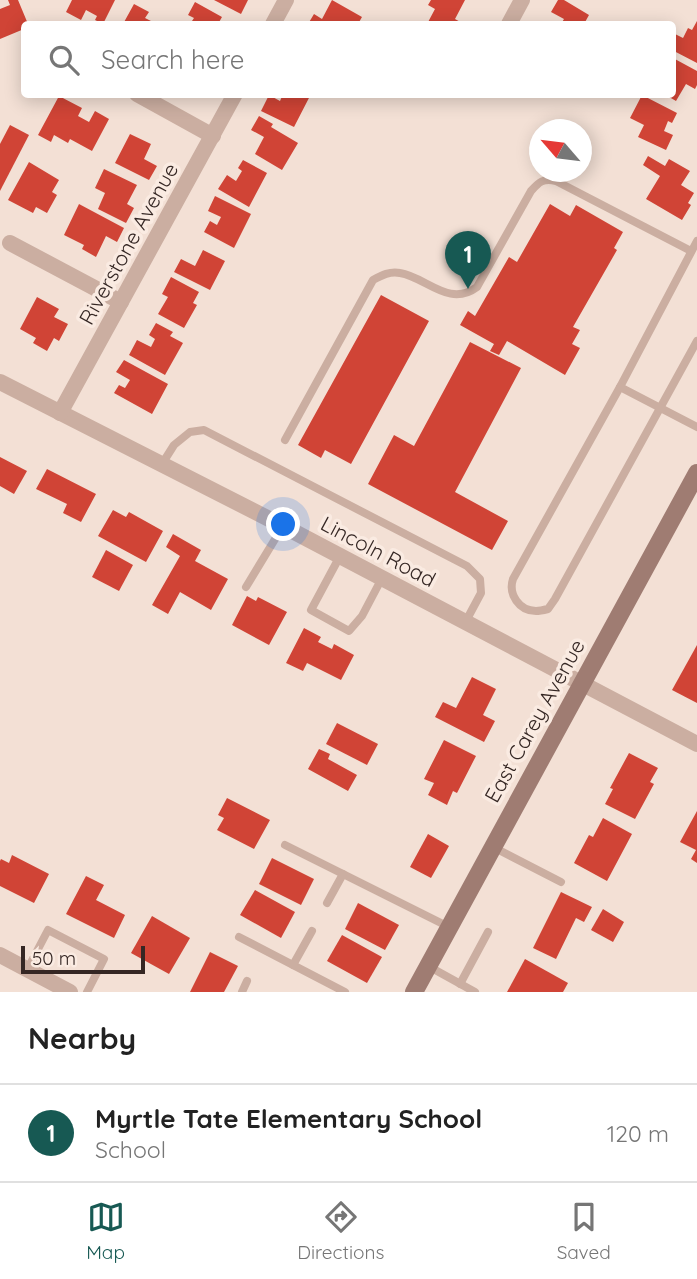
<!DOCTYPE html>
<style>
:root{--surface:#fff;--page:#f6f6f6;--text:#222;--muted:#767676;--line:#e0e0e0;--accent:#175953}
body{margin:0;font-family:Quicksand,sans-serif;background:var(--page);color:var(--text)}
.compass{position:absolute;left:529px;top:119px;width:63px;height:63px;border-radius:50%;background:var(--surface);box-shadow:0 4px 18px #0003;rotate:298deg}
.scale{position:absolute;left:21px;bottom:18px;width:124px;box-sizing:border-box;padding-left:7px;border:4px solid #352724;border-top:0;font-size:19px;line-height:24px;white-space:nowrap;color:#352724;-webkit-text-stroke:5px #faebe2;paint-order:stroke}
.you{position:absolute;left:284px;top:525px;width:24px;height:24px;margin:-18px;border:5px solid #fff;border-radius:50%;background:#1a73e8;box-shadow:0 0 0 10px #1a73e833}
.badge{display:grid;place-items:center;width:46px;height:46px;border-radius:50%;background:var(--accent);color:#fff;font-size:23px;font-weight:700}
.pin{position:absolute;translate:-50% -58px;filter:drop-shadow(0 2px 4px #0008)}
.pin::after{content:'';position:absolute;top:37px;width:24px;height:21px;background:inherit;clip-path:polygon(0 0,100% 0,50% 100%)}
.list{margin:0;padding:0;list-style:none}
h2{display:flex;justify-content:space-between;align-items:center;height:91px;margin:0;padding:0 28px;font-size:30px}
h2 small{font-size:23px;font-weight:400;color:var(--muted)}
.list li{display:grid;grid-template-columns:46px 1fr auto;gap:21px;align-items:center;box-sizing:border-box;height:98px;padding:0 28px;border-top:2px solid var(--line)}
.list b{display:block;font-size:26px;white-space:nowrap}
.list p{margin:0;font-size:23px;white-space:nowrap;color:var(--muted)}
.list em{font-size:23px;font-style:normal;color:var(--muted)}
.icon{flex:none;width:38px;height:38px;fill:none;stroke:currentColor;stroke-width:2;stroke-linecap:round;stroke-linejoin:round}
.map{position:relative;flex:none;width:697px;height:992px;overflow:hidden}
.search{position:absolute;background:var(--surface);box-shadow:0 4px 18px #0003;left:21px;right:21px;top:21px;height:77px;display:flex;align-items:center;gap:18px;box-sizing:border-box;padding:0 24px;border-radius:7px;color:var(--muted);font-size:26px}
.sheet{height:189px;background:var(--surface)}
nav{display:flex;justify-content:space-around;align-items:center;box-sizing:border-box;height:98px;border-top:2px solid var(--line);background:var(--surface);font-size:19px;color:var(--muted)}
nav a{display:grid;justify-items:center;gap:4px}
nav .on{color:var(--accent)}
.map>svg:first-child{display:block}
.building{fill:#d04436}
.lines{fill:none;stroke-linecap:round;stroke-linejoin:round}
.lane{stroke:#cbaea1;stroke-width:8}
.street{stroke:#cbaea1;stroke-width:16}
.secondary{stroke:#9f7c72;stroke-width:18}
.labels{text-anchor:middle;stroke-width:7;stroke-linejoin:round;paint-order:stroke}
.street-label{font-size:21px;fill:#352724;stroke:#faebe2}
</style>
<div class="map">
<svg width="697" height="992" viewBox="0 0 697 992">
<rect width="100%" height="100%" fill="#f3e0d5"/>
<g class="building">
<path d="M8,0H18L28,24H24V29L0,39V9L10,5Z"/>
<path d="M72,0H115L103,24L95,20L97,16L86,10L81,20L66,12Z"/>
<path d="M214,0H248L241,14Z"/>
<path d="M332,0L362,17L358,24H308L314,14L322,19Z"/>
<path d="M431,0H465L455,19L464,24H427L435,9L428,5Z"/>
<path d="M558,0H564L589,15L584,24H561L564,19L551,12Z"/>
<path d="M195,2L222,17L218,24H190L194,18L188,15Z"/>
<path d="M134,4L149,12L145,18L157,24H123Z"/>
<path d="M697,21V63L672,50V39L675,34L683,38L688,28L692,30Z"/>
<path d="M673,58L697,71V85L695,89L686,84L676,101L664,94H672Z"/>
<path d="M283,94H311L294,127L261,111L269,95L280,101Z"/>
<path d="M642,95L677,113L672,123L668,121L664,131L673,135L666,150L638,137L644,125L630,118Z"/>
<path d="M59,96L82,108L78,116L89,122L95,111L109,119L92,151L70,139L68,143L54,135L51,142L38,135Z"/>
<path d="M259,116L273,124L271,127L298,143L282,170L255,154L264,137L251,130Z"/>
<path d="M10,125L29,135L0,191V144Z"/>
<path d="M130,134L151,144L144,159L157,166L149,180L115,163Z"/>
<path d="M648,156L665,166L669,159L690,171L681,185L694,193L688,203L691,205L682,220L646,199L660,176L643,165Z"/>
<path d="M243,160L267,173L249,207L218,189L227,175L236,181L242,171L238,168Z"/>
<path d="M29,162L59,180L52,192L57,195L47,213L36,207L33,213L8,200Z"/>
<path d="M104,169L137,185L127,204L134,208L126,223L98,209L105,193L95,188Z"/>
<path d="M215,196L251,214L234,248L204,232L210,221L217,225L221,217L208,211Z"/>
<path d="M79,204L124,228L117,242L106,236L96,257L82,249L84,245L64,235Z"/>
<path d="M550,204L570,216L576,205L623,232L614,248L617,250L573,327L580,330L572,344L580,348L565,375L507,341L499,355L490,351L494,344L460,325L468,311L475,316L509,257L517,262Z"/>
<path d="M203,250L225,261L210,290L174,272L181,259L195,266Z"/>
<path d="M171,277L199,292L193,303L197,305L184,328L158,314L168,297L162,294Z"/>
<path d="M381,295L429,321L351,464L325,450L321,458L298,445Z"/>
<path d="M37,297L59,309L54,317L68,324L59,341L54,338L47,351L33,343L36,338L20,329Z"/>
<path d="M156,323L173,332L170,336L183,343L165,375L129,355L137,340L151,347L155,339L149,335Z"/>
<path d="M470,342L521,368L455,492L508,521L492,550L368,484L394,435L414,446Z"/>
<path d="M124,360L168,384L152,414L114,393L119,385L125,388L130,380L116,372Z"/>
<path d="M0,457L27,471L14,494L0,486Z"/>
<path d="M47,469L96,494L81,522L63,513L67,504L36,489Z"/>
<path d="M113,510L126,517L129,512L163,531L146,562L98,536Z"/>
<path d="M173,534L201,550L195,561L228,579L211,610L180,592L168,614L152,605L180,556L166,547Z"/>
<path d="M106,550L133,565L119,591L92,577Z"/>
<path d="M247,596L256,601L258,597L287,612L269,645L232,625Z"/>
<path d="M304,628L321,637L318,642L332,649L334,644L354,655L341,680L307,663L303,671L286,663Z"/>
<path d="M697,645V703L672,690Z"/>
<path d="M472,677L496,689L483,715L495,721L484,742L435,717L443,702L456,708Z"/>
<path d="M337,723L378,744L367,765L326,744Z"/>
<path d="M444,740L476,756L457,793L453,791L447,805L428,795L434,783L424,779Z"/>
<path d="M319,749L330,754L328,759L357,775L348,791L308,769Z"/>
<path d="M629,753L658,768L650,782L654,784L635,819L605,804L613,789L610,788Z"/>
<path d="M227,798L270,820L254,849L217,830L224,818L218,815Z"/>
<path d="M697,811V863L691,859L696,850L680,842Z"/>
<path d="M603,818L632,834L607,881L574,863L589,835L593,837Z"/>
<path d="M428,834L449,846L431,878L410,867Z"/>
<path d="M12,855L49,874L34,903L0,886V861L1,859L9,863Z"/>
<path d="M272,858L314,879L301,905L259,884Z"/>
<path d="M86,876L104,885L96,900L125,915L114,938L66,914Z"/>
<path d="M255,890L295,912L281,938L240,915Z"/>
<path d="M561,892L592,907L584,922L576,918L556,959L533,948Z"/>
<path d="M358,903L399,925L385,950L345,929Z"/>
<path d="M603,909L624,922L613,942L591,930Z"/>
<path d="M152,916L190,938L169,974L131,953Z"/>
<path d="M342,935L382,957L367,983L327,961Z"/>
<path d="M210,952L238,966L224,992H190Z"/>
<path d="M525,959L568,983L563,992H507Z"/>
</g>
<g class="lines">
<g class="lane">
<path d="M697,241L620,387L513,579C508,594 519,611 536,611C540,611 544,610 548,609L555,599L697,341"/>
<path d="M620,387L697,427"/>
<path d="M285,440L373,280C382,275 390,271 400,273C426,277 449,308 477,287L531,191C539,182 543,178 556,181L691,251"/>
<path d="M162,464L174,445L190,432L204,430L467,566L480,579L481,593L466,621"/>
<path d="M340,556L311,610L349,631L362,616L382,578"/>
<path d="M246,587L283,526"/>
<path d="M285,845L449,927"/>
<path d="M493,847L561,882"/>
<path d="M327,903L343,874"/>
<path d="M239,937L345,992"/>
<path d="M293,965L312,931"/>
<path d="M428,966L475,992"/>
<path d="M27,970L48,930L104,959L87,992"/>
<path d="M460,984L488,932"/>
<path d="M242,992L247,981"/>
</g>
<g class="street">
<path d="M273,24L286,0"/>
<path d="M509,24L522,0"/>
<path d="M137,94L213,136"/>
<path d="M10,243L121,302"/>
<path d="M0,382L283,526L697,744"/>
<path d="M60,413L235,94"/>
<path d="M0,955L70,992"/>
</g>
<path class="secondary" d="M414,992L697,473"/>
</g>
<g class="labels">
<g class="street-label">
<text transform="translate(129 244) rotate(-61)" y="7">Riverstone Avenue</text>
<text transform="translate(378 552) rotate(28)" y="7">Lincoln Road</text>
<text transform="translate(535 721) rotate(-61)" y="7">East Carey Avenue</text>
</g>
</g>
</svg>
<svg class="compass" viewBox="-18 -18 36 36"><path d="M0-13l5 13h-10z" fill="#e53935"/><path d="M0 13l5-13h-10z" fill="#767676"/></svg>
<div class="scale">50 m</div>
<div class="you"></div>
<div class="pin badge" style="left:468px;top:289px">1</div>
<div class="search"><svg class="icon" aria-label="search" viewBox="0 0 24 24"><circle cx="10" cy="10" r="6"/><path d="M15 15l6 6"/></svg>Search here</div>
</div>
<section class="sheet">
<h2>Nearby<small></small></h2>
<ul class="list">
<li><span class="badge">1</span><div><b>Myrtle Tate Elementary School</b><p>School</p></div><em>120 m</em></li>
</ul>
</section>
<nav>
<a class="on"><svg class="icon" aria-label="map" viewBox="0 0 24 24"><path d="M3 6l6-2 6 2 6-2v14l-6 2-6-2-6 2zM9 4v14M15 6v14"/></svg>Map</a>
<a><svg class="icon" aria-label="directions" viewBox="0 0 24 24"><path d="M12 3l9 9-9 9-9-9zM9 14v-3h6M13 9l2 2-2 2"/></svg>Directions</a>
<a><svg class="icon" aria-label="saved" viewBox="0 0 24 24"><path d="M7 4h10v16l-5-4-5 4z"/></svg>Saved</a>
</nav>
